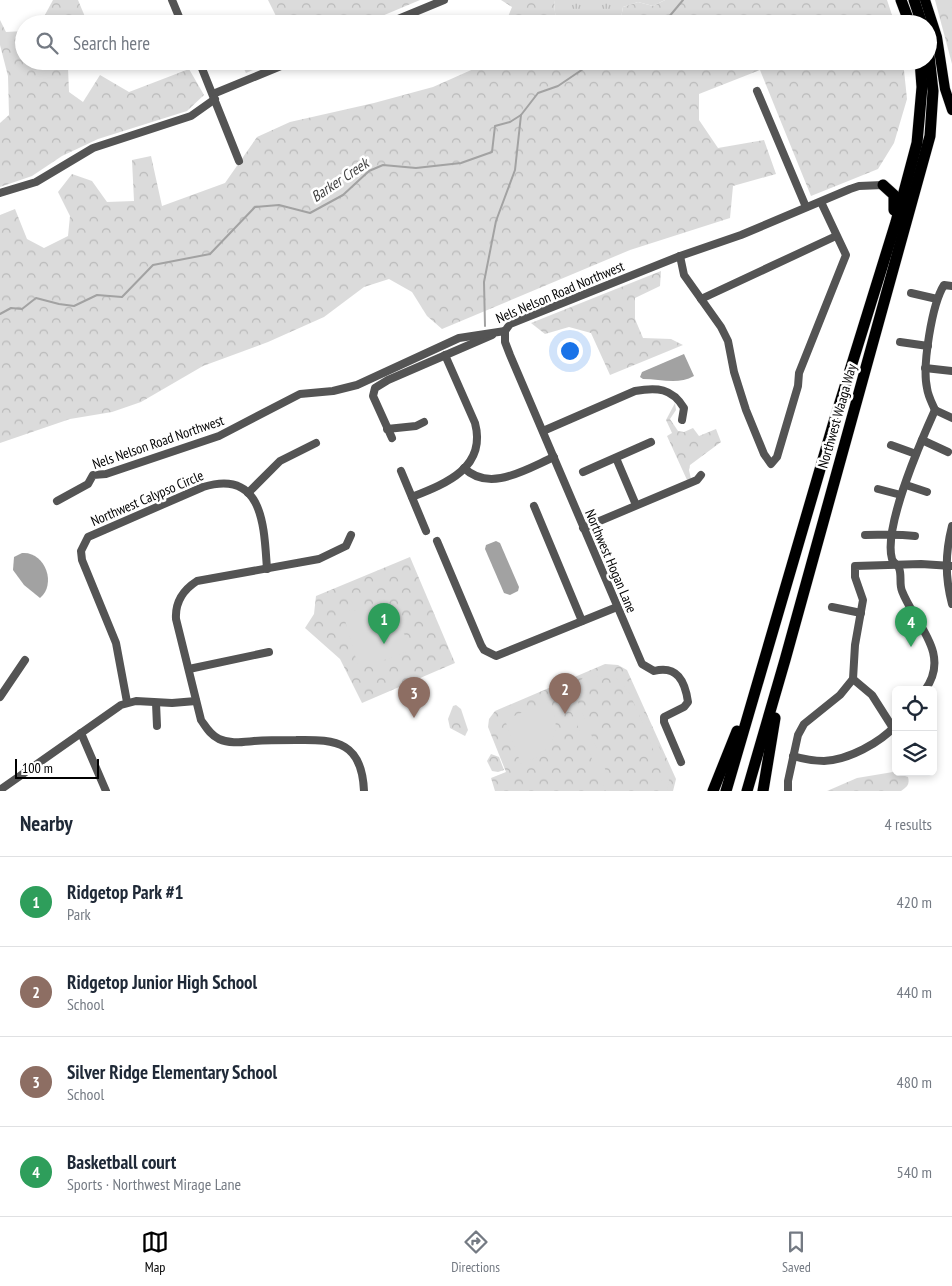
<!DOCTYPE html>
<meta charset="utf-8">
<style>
:root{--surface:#fff;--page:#f2f2f3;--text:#1f2937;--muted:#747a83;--line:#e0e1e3;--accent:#000}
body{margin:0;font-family:"PT Sans Narrow",sans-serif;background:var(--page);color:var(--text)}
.controls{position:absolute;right:15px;bottom:15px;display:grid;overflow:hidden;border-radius:8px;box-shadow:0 2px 8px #0003}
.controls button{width:45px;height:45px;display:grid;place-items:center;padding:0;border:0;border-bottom:1px solid var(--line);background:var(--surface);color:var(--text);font:25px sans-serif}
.scale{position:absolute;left:15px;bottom:12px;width:84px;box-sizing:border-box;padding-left:5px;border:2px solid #000;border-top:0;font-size:14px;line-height:18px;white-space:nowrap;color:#000;-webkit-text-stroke:4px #fff;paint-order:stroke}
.you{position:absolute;left:569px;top:350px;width:18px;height:18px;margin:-12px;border:4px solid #fff;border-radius:50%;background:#1a73e8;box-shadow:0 0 0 8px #1a73e833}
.badge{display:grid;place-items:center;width:32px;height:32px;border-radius:50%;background:var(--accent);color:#fff;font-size:16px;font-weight:700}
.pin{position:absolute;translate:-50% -41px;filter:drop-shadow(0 1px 2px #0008)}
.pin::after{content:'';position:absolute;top:26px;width:18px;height:15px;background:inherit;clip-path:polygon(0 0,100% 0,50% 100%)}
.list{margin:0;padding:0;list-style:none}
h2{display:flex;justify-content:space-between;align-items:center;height:65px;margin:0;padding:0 20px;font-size:21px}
h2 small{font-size:16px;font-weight:400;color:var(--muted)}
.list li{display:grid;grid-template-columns:32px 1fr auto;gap:15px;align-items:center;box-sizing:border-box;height:90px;padding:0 20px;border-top:1px solid var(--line)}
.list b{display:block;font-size:19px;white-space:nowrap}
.list p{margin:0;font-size:16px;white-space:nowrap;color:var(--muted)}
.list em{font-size:16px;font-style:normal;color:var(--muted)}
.icon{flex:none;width:28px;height:28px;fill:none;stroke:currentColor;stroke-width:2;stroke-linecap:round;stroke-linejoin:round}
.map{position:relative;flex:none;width:952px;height:791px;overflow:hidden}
.search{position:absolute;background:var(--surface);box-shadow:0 2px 8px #0003;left:15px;right:15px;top:15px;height:55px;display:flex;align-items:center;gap:12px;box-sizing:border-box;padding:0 18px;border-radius:28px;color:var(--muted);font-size:19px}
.sheet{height:425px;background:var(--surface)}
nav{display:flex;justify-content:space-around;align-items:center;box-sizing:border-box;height:70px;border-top:1px solid var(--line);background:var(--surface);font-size:14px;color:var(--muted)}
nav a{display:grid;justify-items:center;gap:2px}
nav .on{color:var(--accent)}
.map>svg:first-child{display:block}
.grass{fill:url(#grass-tufts)}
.forest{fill:url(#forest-crowns)}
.garden{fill:#dbdbdb}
.water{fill:#a2a2a2}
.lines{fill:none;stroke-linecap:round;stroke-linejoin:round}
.stream{stroke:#a2a2a2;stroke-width:2}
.major-casing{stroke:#dbdbdb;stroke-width:11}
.highway-casing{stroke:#dbdbdb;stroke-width:12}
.minor{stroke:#545454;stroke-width:8}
.major{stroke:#000;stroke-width:10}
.highway{stroke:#000;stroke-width:11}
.labels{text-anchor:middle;stroke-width:5;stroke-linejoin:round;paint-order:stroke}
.street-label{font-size:14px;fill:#000;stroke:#fff}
.water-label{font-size:15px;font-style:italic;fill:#434343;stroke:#fff}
</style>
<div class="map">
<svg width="952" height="791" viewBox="0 0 952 791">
<defs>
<pattern id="grass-tufts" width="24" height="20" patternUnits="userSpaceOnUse" patternTransform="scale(1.25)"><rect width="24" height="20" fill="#dbdbdb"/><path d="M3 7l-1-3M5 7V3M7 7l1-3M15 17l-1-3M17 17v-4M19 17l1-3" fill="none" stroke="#bababa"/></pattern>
<pattern id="forest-crowns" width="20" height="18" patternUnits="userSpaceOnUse" patternTransform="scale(1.25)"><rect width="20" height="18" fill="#dbdbdb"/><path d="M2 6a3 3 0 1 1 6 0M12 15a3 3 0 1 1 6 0" fill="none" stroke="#bababa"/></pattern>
</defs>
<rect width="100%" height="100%" fill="#fff"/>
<path class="grass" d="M554,0H665L653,6L638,2L623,7L620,24H556Z"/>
<g class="forest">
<path d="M53,0H78L88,24H40Z"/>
<path d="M268,0H420L363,24H280Z"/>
<path d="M501,0H554L556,24H505L512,7Z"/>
<path d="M665,0H887L895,24H620L623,7L638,2L653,6Z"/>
<path d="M935,0H952V64Z"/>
<path d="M0,20L6,32L24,31V61H102L103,63L68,68L69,92L83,102L100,75L129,92L189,69L204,95L187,111L98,139L62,156L32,176L0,187V123L9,115L8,76L0,45Z"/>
<path d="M240,61H273L246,73Z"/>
<path d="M482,61H568L577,68L592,61H903L907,99L894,143L878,169L811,196L760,70L699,94V120L718,148L764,140L776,174L733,186L730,218L630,250L442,329L427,316L412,292L389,279L364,287L324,317L268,342L203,366L141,402L112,412L70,419L0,443V215L15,209L27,239L44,248L68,236L70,216L58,192L72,174L92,181L107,202L134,201L132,160L151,156L162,206L225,183L257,137L290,122L374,103L433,87L478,67Z"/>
<path d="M661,271L660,286L635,298V319L643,338L671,339L683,345L610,375L591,333L569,327L545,334L531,323Z"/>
<path d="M675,403L676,410L670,419L678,431L684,432L693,428L699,436L716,429L721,442L690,465L689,470L691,479L687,480L667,436L672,433L666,420Z"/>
<path d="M410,557L455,663L362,703L340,659L305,628L314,614L316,596Z"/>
<path d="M605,664L618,665L627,670L676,779L673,791H495L491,778L506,772L488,727L489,719L495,711Z"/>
<path d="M456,705L461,709L468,730L465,736L450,728L448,719L453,706Z"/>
<path d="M491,754L499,757L504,770L498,772L492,771L487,761Z"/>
<path d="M893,772L908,777C910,784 907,787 901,791H827L857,778Z"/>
</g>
<g class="garden">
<path d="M356,610C384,609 403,624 412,650L359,669L344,617L348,611Z"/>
<path d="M599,670L618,673L632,685L668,767L669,781L667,791H659L662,782L661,771C654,752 634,697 623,684C612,672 595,674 584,685L578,702L614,791H606L561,688L569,684L573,693L584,676Z"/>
<path d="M550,700C563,733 554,752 521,764L505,720Z"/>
</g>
<g class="water">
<path d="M684,354L694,376C678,385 661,379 643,379L640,377L642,372Z"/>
<path d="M496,541L500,543L519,587L518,591L510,595L504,593L485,549L486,545Z"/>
<path d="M22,553C45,551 57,584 40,598L24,585L13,570L14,557Z"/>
</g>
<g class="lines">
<g class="stream">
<path d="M656,24L668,18L683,0"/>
<path d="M0,314L11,308L22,309L36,298L59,304L74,306L97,295L122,297L153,265L210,254L255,207L279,205L310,213L343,195L369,171L383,165L416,168L461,163L492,152L495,126L510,122L521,115L538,93L558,86L586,67L600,61"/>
<path d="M485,326L484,282L496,221L515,170L521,115"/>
</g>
<g class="major-casing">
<path id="major" d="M925,0L937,37L945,89L952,110"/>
</g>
<g class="highway-casing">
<g id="highway">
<path d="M901,0L910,24"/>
<path d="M914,0L922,24"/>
<path d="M883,185L894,195V210"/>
<path d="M713,791L737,731"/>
<path d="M726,791L833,425L896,222L917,143L922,87L920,61"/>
<path d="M747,791L785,660L930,136L933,91L928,46"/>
<path d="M763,791L775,718"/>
</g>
</g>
<g class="minor">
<path d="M172,0L182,24"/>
<path d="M386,24L444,0"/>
<path d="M199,61L239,161"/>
<path d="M757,91L806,207"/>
<path d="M213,94L293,61"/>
<path d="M0,193L36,182L93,148L191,116L215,99"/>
<path d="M680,256L684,275L721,327L728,341L734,372L746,410L764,454L771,464L777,457L798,386L799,373L846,255L821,202"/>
<path d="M911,293L937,299"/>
<path d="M701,299L836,236"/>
<path d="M505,331V342L510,355L642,664L654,671C677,665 685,681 688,702L684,707L664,717V722L681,762"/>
<path d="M505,331L510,324L680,256L741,235L850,189L859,186L883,185"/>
<path d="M900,342L928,346"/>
<path d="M925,368L952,371"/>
<path d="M935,410C932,403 928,396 927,388C922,366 932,304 944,285L952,286"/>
<path d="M935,410L952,418"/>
<path d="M387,429L416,426L424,422"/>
<path d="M543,431L635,391C657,387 672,388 684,408L682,420"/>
<path d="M392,438L373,396L375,388L388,380L492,335"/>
<path d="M922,440L948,452"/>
<path d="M891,445L916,454"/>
<path d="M616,458L636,505"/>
<path d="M464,468C490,493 526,469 554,457"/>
<path d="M401,471L426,531"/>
<path d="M583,472L651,442"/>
<path d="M906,485L927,492"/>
<path d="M878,489L901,495"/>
<path d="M248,493L280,461L316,443"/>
<path d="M412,497C445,484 487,468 475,423L445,355"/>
<path d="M57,501L88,484L93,475L106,474L219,436L300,394L333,391L357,385L459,338L505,331"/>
<path d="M534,506L582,621"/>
<path d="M952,526C945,554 945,577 952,604"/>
<path d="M583,528L697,480L701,475"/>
<path d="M351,535L346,546L319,559L197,581C183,590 175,603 176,619L201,720C206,727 210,735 219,739C230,744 242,742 254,741C268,740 282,740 296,740C338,739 362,743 364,791"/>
<path d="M865,535C882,535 897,534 915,536"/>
<path d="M437,541L481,645L484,650L496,656L617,607"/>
<path d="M832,607L861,613"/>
<path d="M189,669L269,652"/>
<path d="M853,679L872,695L893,728"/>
<path d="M925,690C952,653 914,623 902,591C899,584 902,575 899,568C898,565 893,563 892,559C883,528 921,441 935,410"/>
<path d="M0,697L25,660"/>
<path d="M127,702L116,643L82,560L81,551L88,537L203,487C264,468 264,528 267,569"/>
<path d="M156,703L157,726"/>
<path d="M81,733L106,791"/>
<path d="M793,756C803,759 813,761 824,761C848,760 880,743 896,725"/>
<path d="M0,790L121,705L136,701L172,703L196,701"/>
<path d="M788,791V781L798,735L804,724L840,695L853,679L855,645L863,600L855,577V566L921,564L952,566"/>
</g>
<use href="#major" class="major"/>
<use href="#highway" class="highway"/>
</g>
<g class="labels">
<g class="street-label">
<text transform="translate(560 292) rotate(-23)" y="5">Nels Nelson Road Northwest</text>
<text transform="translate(837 416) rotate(-74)" y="5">Northwest Waaga Way</text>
<text transform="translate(158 442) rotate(-19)" y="5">Nels Nelson Road Northwest</text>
<text transform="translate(147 498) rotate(-23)" y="5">Northwest Calypso Circle</text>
<text transform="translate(611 561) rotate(67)" y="5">Northwest Hogan Lane</text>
</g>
<g class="water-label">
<text transform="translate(340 180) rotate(-34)" y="5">Barker Creek</text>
</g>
</g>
</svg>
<div class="controls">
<button><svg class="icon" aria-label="locate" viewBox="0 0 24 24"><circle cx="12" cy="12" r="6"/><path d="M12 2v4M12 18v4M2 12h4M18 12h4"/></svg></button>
<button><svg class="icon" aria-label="layers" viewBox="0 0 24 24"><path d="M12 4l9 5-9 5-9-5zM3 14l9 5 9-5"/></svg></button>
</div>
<div class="scale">100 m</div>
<div class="you"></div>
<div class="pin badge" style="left:384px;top:644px;background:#2e9e5b">1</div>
<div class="pin badge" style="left:565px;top:714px;background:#8d6e63">2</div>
<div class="pin badge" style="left:414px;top:718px;background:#8d6e63">3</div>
<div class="pin badge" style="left:911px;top:647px;background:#2e9e5b">4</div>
<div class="search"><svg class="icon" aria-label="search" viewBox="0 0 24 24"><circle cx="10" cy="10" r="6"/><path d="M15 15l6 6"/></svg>Search here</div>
</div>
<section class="sheet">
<h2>Nearby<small>4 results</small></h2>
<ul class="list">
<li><span class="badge" style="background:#2e9e5b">1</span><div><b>Ridgetop Park #1</b><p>Park</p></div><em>420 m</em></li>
<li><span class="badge" style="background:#8d6e63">2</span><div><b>Ridgetop Junior High School</b><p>School</p></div><em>440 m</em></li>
<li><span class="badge" style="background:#8d6e63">3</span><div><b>Silver Ridge Elementary School</b><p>School</p></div><em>480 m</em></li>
<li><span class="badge" style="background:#2e9e5b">4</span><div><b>Basketball court</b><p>Sports · Northwest Mirage Lane</p></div><em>540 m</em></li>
</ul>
</section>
<nav>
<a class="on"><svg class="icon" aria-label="map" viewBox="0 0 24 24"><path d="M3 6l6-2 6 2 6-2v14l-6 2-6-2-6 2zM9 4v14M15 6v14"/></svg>Map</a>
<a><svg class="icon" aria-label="directions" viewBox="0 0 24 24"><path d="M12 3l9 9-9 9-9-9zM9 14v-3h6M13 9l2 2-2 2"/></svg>Directions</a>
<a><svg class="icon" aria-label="saved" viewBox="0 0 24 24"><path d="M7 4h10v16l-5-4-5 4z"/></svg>Saved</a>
</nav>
